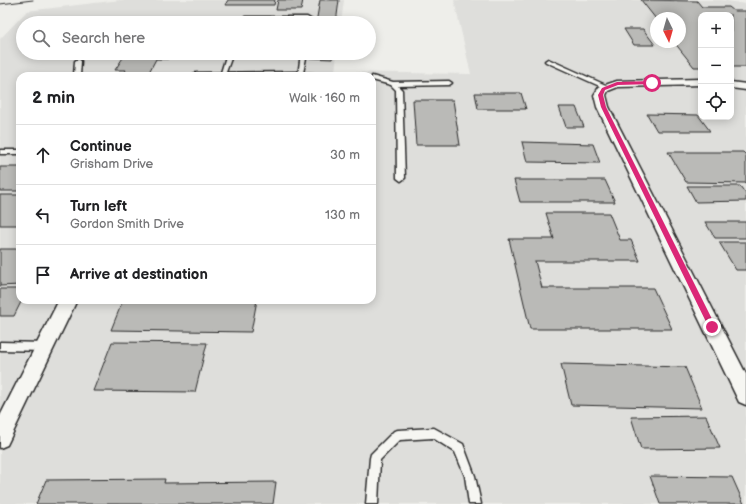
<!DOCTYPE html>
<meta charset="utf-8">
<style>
:root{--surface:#fff;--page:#f6f6f6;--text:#202124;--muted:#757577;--line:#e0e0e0}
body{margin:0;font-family:"Balsamiq Sans",sans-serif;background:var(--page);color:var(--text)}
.controls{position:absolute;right:12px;top:12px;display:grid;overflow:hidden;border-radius:8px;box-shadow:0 2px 10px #0003}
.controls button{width:36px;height:36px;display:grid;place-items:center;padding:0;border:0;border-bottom:1px solid var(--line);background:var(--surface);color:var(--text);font:20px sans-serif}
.compass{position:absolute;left:650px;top:12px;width:36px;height:36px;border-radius:50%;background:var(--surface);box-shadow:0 2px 10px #0003;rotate:175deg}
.stop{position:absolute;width:12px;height:12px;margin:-9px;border:3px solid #db2777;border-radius:50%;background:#fff}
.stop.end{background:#db2777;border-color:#fff;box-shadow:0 1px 4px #0008}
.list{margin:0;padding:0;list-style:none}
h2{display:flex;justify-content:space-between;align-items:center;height:52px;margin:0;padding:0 16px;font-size:17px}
h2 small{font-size:13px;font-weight:400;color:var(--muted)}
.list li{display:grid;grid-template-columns:26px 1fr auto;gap:12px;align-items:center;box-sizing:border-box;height:60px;padding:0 16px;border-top:1px solid var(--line)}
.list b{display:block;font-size:15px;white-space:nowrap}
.list p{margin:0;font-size:13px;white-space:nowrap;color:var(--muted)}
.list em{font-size:13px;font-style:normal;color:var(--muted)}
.icon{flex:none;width:22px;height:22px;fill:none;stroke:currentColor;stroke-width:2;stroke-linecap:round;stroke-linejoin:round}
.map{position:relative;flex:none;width:746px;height:504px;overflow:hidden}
.search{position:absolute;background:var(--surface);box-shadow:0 2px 10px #0003;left:16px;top:16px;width:360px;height:44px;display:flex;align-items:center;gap:10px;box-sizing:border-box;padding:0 14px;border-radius:22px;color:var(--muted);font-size:15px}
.panel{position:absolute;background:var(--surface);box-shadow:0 2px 10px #0003;left:16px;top:72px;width:360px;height:232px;border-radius:12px}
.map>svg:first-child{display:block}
.built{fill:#dededb;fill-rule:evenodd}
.building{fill:#babab7;stroke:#2b2b2b}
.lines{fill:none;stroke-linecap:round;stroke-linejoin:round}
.lane-casing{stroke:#2b2b2b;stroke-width:3}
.street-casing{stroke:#2b2b2b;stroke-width:3}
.lane{fill:#f6f6f2;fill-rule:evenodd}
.street{fill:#f6f6f2;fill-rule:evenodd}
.tram{stroke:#2b2b2b;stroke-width:1}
.route{fill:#db2777}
</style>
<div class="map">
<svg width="746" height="504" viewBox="0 0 746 504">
<rect width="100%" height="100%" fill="#eeeeea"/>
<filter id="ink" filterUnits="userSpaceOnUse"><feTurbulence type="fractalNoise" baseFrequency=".025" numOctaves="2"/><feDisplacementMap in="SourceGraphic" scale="8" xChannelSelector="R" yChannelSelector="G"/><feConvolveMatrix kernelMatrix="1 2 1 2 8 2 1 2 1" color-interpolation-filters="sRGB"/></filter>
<g filter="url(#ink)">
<path class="built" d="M120,0H344L341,23H23V53H337L335,72L471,74L454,0H721L746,4V504H0V39L27,11ZM701,15H731V117H701ZM656,18H680V42H656ZM20,76H372V300H20Z"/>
<g class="building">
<path d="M228,0H275L274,5H225Z"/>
<path d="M278,0H303L301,10H276Z"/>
<path d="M320,0H339L336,23H316Z"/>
<path d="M641,0L697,1L702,7H729L734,11H746V67H731V15H701V67H694L674,42H680V18L656,19Z"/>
<path d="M97,20H198L197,23H95Z"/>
<path d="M624,29H643L655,45H634Z"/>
<path d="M126,53H171L168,59H156L147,76H122L126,70H115Z"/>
<path d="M311,53H333L332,59L310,58Z"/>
<path d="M475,93H521L526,109H478Z"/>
<path d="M413,100H453L460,145H416Z"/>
<path d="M559,107H576L584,127H566Z"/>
<path d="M647,114L698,115L710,131H657Z"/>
<path d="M522,142L593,144L600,163L527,162Z"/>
<path d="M668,152H743L746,155V183L686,182Z"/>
<rect x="0" y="167" width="20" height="24"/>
<path d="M514,180H605L615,202H520Z"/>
<path d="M687,186H740L746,194V201L696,202Z"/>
<rect x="0" y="195" width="20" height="30"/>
<path d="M546,213H609L620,240H631L640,261H535L542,288H653L672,329H530L509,239H554Z"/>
<path d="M705,222H746V238H715Z"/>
<path d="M719,242H746V270H736Z"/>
<path d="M0,249H20V285L0,286Z"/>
<path d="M0,289H20V300H22L14,316H0Z"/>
<path d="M123,300H257L251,332L111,330Z"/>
<path d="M112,342L207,343L195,392L93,391Z"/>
<path d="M561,364L685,367L702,408L571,405Z"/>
<path d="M706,416L720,448L641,449L631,417Z"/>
<path d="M650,476L732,477L744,504H660Z"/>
<path d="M165,479L164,483L276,482L273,504H36L46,480Z"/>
</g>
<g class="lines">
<g class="lane-casing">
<g id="lane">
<path d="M245,17H307L312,20V23H308L306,19H248L245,23H240Z"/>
<path d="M227,53H233L225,75L220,76Z"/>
<path d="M301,53H307L303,73L329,74L332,76H298Z"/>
<path d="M78,59L81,61L80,76H74L75,61Z"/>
<path d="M548,59L608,86L609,87L604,88L546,62L545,61Z"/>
<path d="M372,76L393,82L449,81L452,83L449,85L398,86L402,90L405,178L401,181L397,178L396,90L391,85L372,80Z"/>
<rect x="0" y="150" width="20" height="4"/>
<path d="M0,342L45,343L48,344L50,347L48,350L45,351L0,350Z"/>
<path d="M434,428L463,444L475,476L481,504H469L465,476L455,452L433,438L400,440L380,460L378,504H366L370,458L371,454L394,431L398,430Z"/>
</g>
</g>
<g class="street-casing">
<g id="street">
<path d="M300,72L304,73L305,76H190L196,73Z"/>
<path d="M701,79V85L618,87L608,91L606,95L609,107L746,374V405L739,402L597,107L594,95L599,87L617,81Z"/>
<path d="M731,82L746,84V90L731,88Z"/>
<path d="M59,300H77L7,445L0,448V416Z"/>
</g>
</g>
<use href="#lane" class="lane"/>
<use href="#street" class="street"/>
<path class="tram" d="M0,4L33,0"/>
</g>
</g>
<path class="route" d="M652,81L653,84L618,85L605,90L603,95L606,107L715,325V330L712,331L710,330L601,107L598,95L602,88L617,82Z"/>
</svg>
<div class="controls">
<button>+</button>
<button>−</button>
<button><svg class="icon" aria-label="locate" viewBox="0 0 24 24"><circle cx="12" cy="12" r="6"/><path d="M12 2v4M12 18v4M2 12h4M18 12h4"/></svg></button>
</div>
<svg class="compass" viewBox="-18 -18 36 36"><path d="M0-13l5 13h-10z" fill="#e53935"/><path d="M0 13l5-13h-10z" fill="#757577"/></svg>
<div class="stop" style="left:652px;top:83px"></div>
<div class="stop end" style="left:712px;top:327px"></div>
<div class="search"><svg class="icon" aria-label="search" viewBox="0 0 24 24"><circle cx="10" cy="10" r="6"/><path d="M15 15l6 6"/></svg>Search here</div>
<section class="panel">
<h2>2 min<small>Walk · 160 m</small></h2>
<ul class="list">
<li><svg class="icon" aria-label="ahead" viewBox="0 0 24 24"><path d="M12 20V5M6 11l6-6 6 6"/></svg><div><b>Continue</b><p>Grisham Drive</p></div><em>30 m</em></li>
<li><svg class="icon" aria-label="left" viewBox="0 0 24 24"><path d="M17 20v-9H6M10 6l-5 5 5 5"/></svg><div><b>Turn left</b><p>Gordon Smith Drive</p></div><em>130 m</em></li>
<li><svg class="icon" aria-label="arrive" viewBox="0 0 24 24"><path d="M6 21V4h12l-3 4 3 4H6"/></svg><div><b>Arrive at destination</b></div></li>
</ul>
</section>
</div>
